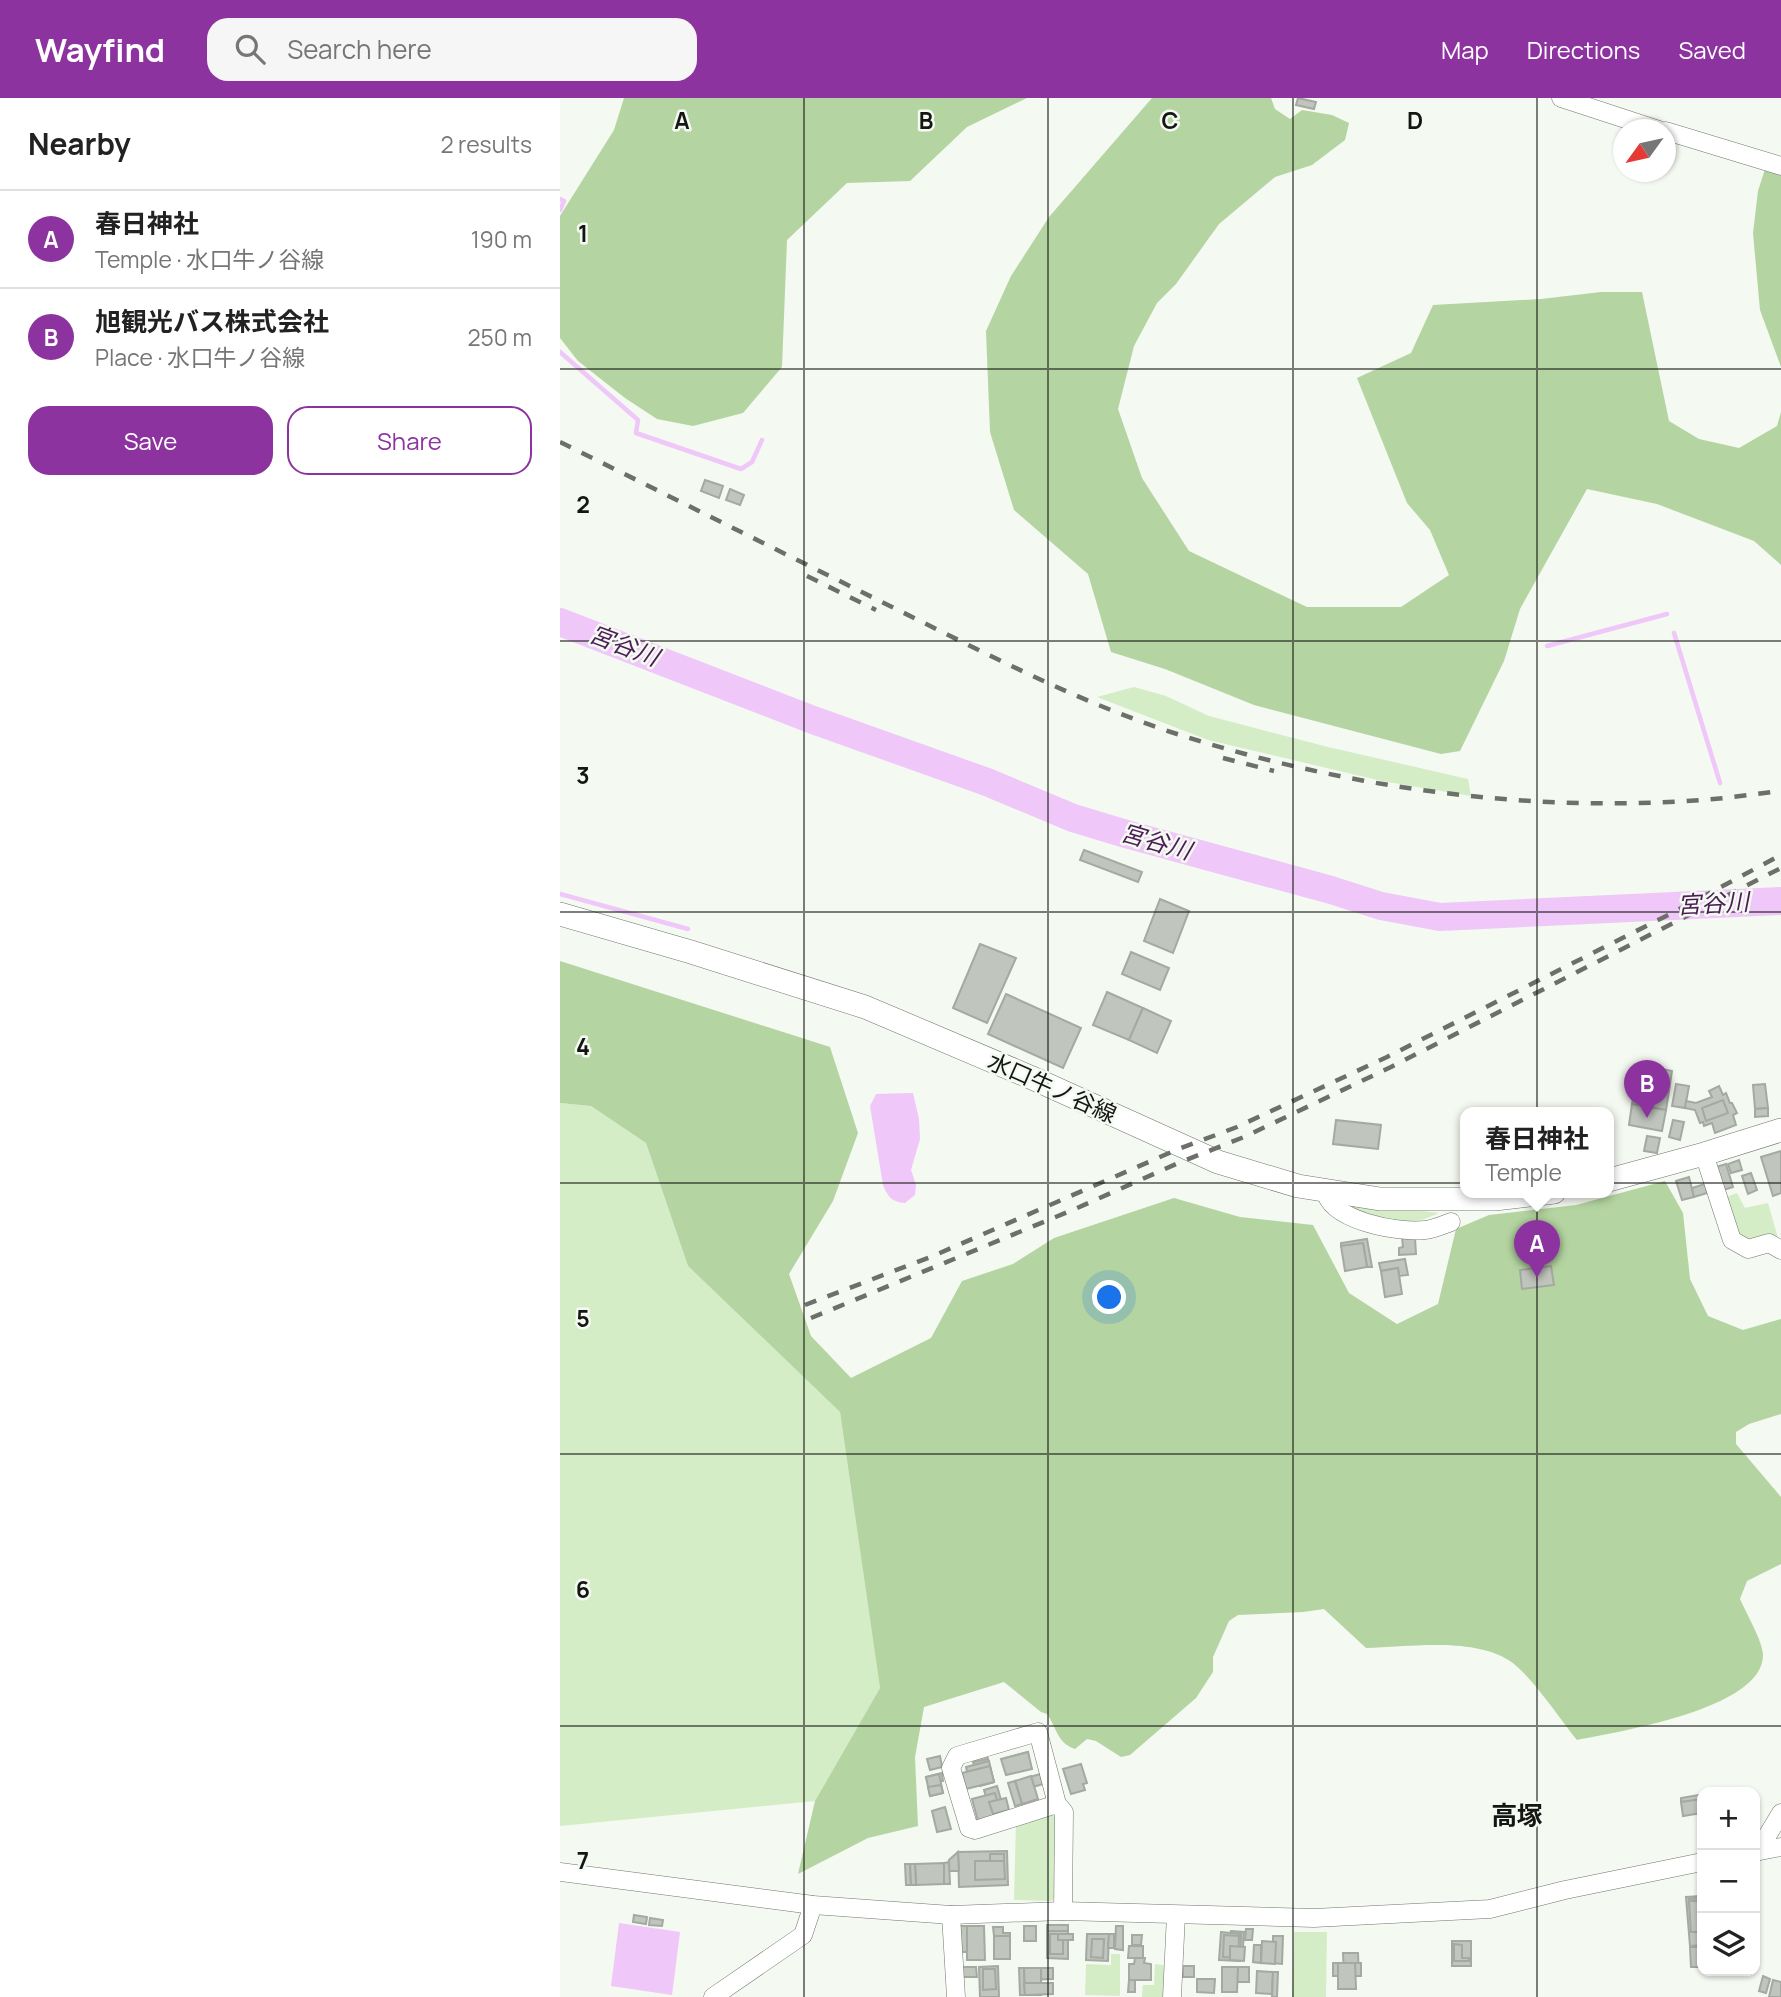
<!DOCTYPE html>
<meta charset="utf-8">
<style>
:root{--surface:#fff;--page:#f6f6f6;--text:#222;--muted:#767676;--line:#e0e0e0;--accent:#8c339f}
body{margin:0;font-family:Manrope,"Noto Sans JP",sans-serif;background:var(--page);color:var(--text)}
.controls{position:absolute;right:21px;bottom:21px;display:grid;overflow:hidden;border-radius:14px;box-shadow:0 2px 5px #0004}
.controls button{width:63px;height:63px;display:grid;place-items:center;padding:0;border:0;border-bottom:2px solid var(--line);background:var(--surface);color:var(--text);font:35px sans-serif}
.compass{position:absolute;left:1053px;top:21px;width:63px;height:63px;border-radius:50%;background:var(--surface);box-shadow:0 2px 5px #0004;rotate:237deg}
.you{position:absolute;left:550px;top:1200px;width:24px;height:24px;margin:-18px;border:5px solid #fff;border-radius:50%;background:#1a73e8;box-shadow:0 0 0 10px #1a73e833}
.badge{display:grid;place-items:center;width:46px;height:46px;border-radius:50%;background:var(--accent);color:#fff;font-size:23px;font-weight:700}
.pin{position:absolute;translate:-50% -58px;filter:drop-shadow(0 2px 4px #0008)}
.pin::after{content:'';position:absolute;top:37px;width:24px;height:21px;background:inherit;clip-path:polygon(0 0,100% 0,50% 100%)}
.popup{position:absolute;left:900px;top:1009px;width:154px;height:91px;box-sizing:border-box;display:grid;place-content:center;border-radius:14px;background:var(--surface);filter:drop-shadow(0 2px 5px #0005);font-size:23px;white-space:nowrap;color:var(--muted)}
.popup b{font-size:26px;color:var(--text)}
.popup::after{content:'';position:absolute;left:50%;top:100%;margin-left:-14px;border:14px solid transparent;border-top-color:var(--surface)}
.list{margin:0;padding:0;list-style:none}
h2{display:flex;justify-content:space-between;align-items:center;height:91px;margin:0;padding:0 28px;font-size:30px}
h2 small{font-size:23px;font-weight:400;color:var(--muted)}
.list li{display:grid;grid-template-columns:46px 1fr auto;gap:21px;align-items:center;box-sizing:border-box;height:98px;padding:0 28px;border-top:2px solid var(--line)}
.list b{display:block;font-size:26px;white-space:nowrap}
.list p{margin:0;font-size:23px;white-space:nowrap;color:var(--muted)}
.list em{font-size:23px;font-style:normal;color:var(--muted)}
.actions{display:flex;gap:14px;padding:21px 28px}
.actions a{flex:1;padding:16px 0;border:2px solid var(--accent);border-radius:21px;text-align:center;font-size:24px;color:var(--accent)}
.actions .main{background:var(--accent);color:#fff}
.icon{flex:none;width:38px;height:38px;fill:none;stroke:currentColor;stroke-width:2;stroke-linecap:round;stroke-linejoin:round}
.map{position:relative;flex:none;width:1221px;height:1899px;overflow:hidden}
header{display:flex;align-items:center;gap:42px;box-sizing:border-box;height:98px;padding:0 35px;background:var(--accent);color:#fff}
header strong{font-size:33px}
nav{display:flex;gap:38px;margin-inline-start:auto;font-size:24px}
.search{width:490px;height:63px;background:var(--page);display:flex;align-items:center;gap:18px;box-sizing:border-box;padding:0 24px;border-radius:21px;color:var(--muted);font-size:26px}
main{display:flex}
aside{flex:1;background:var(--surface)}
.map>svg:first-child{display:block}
.green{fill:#d4edc6}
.forest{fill:#b4d4a1}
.water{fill:#efc7f8}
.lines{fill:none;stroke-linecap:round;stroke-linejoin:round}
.stream{stroke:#efc7f8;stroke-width:4.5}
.river{stroke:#efc7f8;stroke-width:28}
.building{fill:#c0c5bd;stroke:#a4a9a1;stroke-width:2}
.minor-casing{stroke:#71766e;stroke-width:19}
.major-casing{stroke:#71766e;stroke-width:24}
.minor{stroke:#fff;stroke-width:18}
.major{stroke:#fff;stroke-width:23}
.rail{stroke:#6c6f6a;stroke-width:4.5;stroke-dasharray:12 12;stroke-linecap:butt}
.grid{fill:none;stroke:#141613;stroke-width:2;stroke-opacity:0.55}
.labels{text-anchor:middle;stroke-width:5;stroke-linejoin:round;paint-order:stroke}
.street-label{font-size:23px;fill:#141613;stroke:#f4f9f1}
.water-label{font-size:24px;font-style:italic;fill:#4b1c55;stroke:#f4f9f1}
.quarter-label{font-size:26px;font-weight:bold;fill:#141613;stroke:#f4f9f1}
.grid-label{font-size:23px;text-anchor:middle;font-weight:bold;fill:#141613;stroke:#f4f9f1;stroke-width:5;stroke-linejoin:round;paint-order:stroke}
</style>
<header>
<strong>Wayfind</strong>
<div class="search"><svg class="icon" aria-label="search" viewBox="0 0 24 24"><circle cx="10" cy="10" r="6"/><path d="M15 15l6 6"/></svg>Search here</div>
<nav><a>Map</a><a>Directions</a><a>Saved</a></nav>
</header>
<main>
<aside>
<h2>Nearby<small>2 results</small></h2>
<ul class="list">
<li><span class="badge">A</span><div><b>春日神社</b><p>Temple · 水口牛ノ谷線</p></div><em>190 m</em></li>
<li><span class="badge">B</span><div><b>旭観光バス株式会社</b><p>Place · 水口牛ノ谷線</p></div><em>250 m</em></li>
</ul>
<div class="actions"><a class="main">Save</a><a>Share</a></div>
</aside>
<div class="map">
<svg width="1221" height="1899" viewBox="0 0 1221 1899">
<rect width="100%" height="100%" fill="#f4f9f1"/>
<g class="green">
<path d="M574,589L606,598L649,618L768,649L908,681L911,698L822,683L648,642L537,599Z"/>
<path d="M0,1005L31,1008L86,1045L128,1168L280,1314L320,1590L255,1703L0,1728Z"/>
<path d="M1177,1095L1185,1110L1208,1105L1218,1140L1188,1147L1174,1140L1163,1100Z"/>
<path d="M783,1103L879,1115C856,1126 838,1127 813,1119C800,1115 792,1113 783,1103Z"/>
<path d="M488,1713L498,1722L497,1798L491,1803L454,1802L456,1723Z"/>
<path d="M734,1834H767L766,1899H732Z"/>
<path d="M551,1856H560V1898L525,1897L526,1866L551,1867Z"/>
<path d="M595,1866L603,1867L606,1870L604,1899H582L583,1887H594Z"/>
</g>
<g class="forest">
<path d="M64,0H467L407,29L350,83L287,85L227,142L222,269L183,315L133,328L97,321L65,300L18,263L0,240V118L54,32Z"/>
<path d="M592,0H711L715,11L730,21L742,12L772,17L789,25L785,42L752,67L715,79L659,126L616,186L597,205L574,248L558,311L582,380L629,453L747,509H841L889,477L870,432L847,405L797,280L851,255L873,207L981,201L1041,194H1082L1109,323L1139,341L1179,350L1217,328L1221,314V467L1194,443L1097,406L1027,391L960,511L944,563L900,653L881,656L694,607L605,571L551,554L528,476L454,412L430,334L426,233L451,178L489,119Z"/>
<path d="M1206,68L1221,72V269L1200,212L1193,135L1198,93Z"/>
<path d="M0,863L270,949L298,1035L273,1103L229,1176L251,1238L291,1280L371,1240L402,1183L453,1166L494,1140L614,1100L680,1119L753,1127L789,1195L837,1226L878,1206L896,1131L929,1117L1016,1107L1105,1083L1123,1115L1130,1181L1148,1218L1183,1232L1221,1221V1316L1189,1326L1176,1334V1346L1221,1399V1466L1187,1483L1180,1501C1186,1515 1202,1542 1203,1556C1205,1611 1057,1634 1017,1642C1000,1621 971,1577 950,1563C913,1539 849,1549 806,1550L764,1511L743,1514L678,1517L669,1523L653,1559V1574L636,1600L570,1657L561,1659L536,1643L527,1641L515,1651C497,1645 497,1630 487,1616L481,1614L444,1584L364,1609L355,1659L358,1728L308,1740L238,1776L255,1703L320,1590L280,1314L128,1168L86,1045L31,1008L0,1005Z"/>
</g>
<g class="water">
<path d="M353,995L359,1021L360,1041L351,1072L356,1087L355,1097L345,1105C332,1104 328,1099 323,1087L310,1008L316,996Z"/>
<path d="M59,1825L120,1834L112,1897L51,1888Z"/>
</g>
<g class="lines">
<g class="stream">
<path d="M0,101L4,103L0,112"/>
<path d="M0,254L78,322L76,335L181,371L192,364L202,342"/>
<path d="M1114,535L1160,685"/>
<path d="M987,548L1107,516"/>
<path d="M0,796L128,831"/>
</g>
<path class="river" d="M0,524L253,622L427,684L513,720L566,736L771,792L821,808L880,819L1221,803"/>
</g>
<g class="building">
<path d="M738,0L756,4L754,11L736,7Z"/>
<path d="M145,382L163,388L159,400L141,393Z"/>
<path d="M170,391L184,397L180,407L166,402Z"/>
<path d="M524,752L582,774L578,784L520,762Z"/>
<path d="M600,801L629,813L613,855L584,843Z"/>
<path d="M420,846L456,860L427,925L393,910Z"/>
<path d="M571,854L609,870L600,892L562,876Z"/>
<path d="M547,894L583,910L569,942L533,927Z"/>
<path d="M446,896L521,930L503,970L428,936Z"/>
<path d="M583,910L611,923L597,955L569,942Z"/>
<path d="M1083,967L1112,973L1106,1012L1072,1006L1074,997H1078Z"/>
<path d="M1116,986L1129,988L1125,1010L1112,1008Z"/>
<path d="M1205,986L1208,1010L1195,1011L1193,987Z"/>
<path d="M1159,988L1163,997L1166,995L1170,1005H1172L1177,1015L1173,1017L1176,1027L1155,1035L1152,1025L1144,1028L1143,1024L1140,1025L1135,1012L1125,1010L1126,1003L1136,1005L1152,999L1149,993Z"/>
<path d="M1163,1002L1168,1015L1146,1023L1142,1010Z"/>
<path d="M1072,1006L1106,1012L1102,1033L1069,1027Z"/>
<path d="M1208,1010V1018L1195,1019V1011Z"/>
<path d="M776,1022L821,1027L818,1051L773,1046Z"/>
<path d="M1113,1022L1124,1024L1120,1042L1109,1039Z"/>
<path d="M1087,1038L1100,1040L1097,1055L1084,1053Z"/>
<path d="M1221,1053V1095L1213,1098L1201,1059Z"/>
<path d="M1179,1062L1182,1072L1171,1075L1168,1066Z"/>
<path d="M1166,1066L1173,1089L1160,1093L1153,1070Z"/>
<path d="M1191,1075L1197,1092L1188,1096L1182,1078Z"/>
<path d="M1129,1079L1134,1099L1122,1102L1116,1083Z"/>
<path d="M1145,1086L1147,1095L1134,1099L1132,1090Z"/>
<path d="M842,1140H855L856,1156L839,1157V1150L843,1149Z"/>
<path d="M807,1141L812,1169H807L803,1145L781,1148V1145Z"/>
<path d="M803,1145L807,1169L785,1173L781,1148Z"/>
<path d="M845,1161L848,1177L839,1178L838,1170L821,1173L819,1165Z"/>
<path d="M991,1168L994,1187L962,1191L960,1172Z"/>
<path d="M838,1170L842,1196L825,1199L821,1173Z"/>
<path d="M468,1654L469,1661L448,1667L446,1660Z"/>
<path d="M468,1654L472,1671L446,1677L441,1661Z"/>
<path d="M380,1658L382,1669L370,1672L367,1661Z"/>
<path d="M427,1658L434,1684L422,1687L415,1661Z"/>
<path d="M428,1661L434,1684L420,1688L413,1664Z"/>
<path d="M429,1663L432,1678L409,1683L406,1669Z"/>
<path d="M521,1666L527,1685L523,1686L525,1692L511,1696L503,1671Z"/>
<path d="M430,1668L434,1684L406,1691L402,1675Z"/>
<path d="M382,1675L383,1683L368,1686L366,1679Z"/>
<path d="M379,1676L383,1695L370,1698L366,1679Z"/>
<path d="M480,1676L483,1686L466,1691L463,1681Z"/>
<path d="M471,1678L478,1701L462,1706L455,1683Z"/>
<path d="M455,1683L462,1706L455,1708L448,1685Z"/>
<path d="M381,1687L383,1695L370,1698L368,1689Z"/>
<path d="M437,1688L442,1705L429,1709L424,1692Z"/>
<path d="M435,1695L441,1716L418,1723L412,1701Z"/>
<path d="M1139,1697L1140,1702L1121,1704V1700Z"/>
<path d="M446,1700L449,1712L433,1716L429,1704Z"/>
<path d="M1142,1701V1715L1123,1718L1121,1704Z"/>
<path d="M385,1709L391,1731L377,1734L372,1713Z"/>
<path d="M447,1753L448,1787L399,1789L398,1754Z"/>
<path d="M398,1754L399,1773H389V1762Z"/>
<rect x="430" y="1756" width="14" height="7"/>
<path d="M415,1763H444L445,1781L415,1782Z"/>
<path d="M389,1764L390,1786H384V1765Z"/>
<path d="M384,1765V1786L356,1787L355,1766Z"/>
<path d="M345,1766H350L351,1787H346Z"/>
<path d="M350,1766H355L356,1787H351Z"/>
<path d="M1142,1798V1814L1135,1815L1134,1799Z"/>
<path d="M1142,1798V1847L1130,1848L1126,1799Z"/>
<path d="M1142,1800V1811H1130L1129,1801Z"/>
<path d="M1129,1803H1139L1141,1834H1131Z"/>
<path d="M74,1817L87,1819L86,1826L73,1824Z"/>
<path d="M90,1820L103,1822L102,1828L89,1827Z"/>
<rect x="487" y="1827" width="21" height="6"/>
<rect x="397" y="1828" width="10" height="26"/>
<path d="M407,1828H424L425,1862H407Z"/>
<rect x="464" y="1828" width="12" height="15"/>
<path d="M556,1828H563V1852L555,1851Z"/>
<path d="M433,1829H443V1835H450V1838H434Z"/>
<path d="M686,1831H693L692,1842H685Z"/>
<path d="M487,1833H508V1861L487,1860Z"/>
<path d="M671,1833L684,1834L683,1849L670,1848Z"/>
<path d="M661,1834L681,1836L680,1863L659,1862Z"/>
<rect x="490" y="1836" width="13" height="20"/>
<rect x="498" y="1836" width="15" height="6"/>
<path d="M527,1836H549L548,1863L526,1862Z"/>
<path d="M549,1836H554V1850H548Z"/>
<path d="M572,1837H582L581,1847H572Z"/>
<path d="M664,1837L679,1838L678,1860L663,1859Z"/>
<rect x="434" y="1838" width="16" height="23"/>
<path d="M713,1838H723L722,1866L713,1865Z"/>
<path d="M532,1841H544L543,1860L531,1859Z"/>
<path d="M702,1843L716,1844L715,1866L701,1865Z"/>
<rect x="892" y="1843" width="19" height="25"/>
<path d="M894,1846L902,1847V1860H909V1863H894Z"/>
<path d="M694,1847H701V1865L693,1864Z"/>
<path d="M569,1848H583V1860H568Z"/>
<path d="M670,1848L685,1849L684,1863L670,1862Z"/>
<path d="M1130,1849H1142V1869H1131Z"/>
<path d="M783,1855H798L799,1878H784Z"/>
<path d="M575,1860H585L584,1865L591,1866V1882H569V1866H574Z"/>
<rect x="773" y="1865" width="28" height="13"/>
<path d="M778,1865H795L796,1891H778Z"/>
<path d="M438,1868L439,1899H420L419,1869Z"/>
<rect x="623" y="1868" width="11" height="11"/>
<path d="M402,1869H416L417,1879H403Z"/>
<rect x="662" y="1869" width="27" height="15"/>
<path d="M662,1869H678L677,1894H662Z"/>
<path d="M459,1870H464L465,1897H460Z"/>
<path d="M464,1870H493V1881L465,1882Z"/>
<path d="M464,1870H481V1897H465Z"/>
<path d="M423,1871H435L436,1891L423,1892Z"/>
<path d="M697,1873L713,1874L712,1896L696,1895Z"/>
<path d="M713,1874H718L717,1899H712Z"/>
<path d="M1203,1878L1210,1881L1206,1895L1199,1893Z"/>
<path d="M637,1881H655L654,1895L637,1894Z"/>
<path d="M569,1882H575V1894H568Z"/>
<path d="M1213,1882L1221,1884V1899H1209Z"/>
<path d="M464,1885H493V1896L465,1897Z"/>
</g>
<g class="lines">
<g class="minor-casing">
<g id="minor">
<path d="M1001,0L1099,32"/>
<path d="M1106,33L1221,68"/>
<path d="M1144,1056L1172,1142L1188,1151L1209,1145L1221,1152"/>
<path d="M765,1092C770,1123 838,1135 865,1132C874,1131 883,1127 891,1124"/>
<path d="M497,1706L415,1732L409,1730L391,1670L397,1658L478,1634L497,1706L504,1714L503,1813"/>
<path d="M1198,1753L1221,1715"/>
<path d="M1195,1754L1221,1749"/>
<path d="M0,1774L253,1807L391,1817L503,1813L754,1820L930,1811L1005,1792L1142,1764"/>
<path d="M391,1817L396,1899"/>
<path d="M153,1899L243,1837L253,1807"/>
<path d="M612,1899L616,1817"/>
</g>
</g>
<g class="major-casing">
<g id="major">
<path d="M0,816L131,854L305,909L470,979L658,1064L738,1088L820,1101H935L994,1094"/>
<path d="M1049,1082L1144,1056L1221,1032"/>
</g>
</g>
<use href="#minor" class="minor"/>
<use href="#major" class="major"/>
<g class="rail">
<path d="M0,344C111,399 221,454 332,509C425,555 518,604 617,636C786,690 967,715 1143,702C1169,700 1195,696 1221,693"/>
<path d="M247,478L316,512"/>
<path d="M663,660L714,673"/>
<path d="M245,1207L373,1158L616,1052L677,1029L827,959L1112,815L1221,757"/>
<path d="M251,1220L515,1111L616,1066L684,1039L831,969L1221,770"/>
</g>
</g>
<path class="grid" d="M244,0V1899M488,0V1899M733,0V1899M977,0V1899M0,271H1221M0,543H1221M0,814H1221M0,1085H1221M0,1356H1221M0,1628H1221"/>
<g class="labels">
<g class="street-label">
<text transform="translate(492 990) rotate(24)" y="8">水口牛ノ谷線</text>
</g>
<g class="water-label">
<text transform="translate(64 548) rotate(21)" y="8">宮谷川</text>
<text transform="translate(596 744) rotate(16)" y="8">宮谷川</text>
<text transform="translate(1153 806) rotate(-3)" y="8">宮谷川</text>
</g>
<g class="quarter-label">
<text x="957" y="1727">高塚</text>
</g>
</g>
<g class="grid-label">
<text x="122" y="31">A</text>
<text x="366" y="31">B</text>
<text x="610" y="31">C</text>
<text x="855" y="31">D</text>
<text x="23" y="144">1</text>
<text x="23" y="415">2</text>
<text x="23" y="686">3</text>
<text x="23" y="957">4</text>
<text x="23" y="1229">5</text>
<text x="23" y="1500">6</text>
<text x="23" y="1771">7</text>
</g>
</svg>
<div class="controls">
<button>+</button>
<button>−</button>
<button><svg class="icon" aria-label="layers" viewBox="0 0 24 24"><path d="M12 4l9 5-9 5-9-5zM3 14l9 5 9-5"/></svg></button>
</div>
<svg class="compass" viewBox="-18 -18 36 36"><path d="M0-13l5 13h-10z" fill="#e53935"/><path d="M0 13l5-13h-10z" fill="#767676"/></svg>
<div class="you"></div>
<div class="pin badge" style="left:977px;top:1180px">A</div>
<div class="popup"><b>春日神社</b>Temple</div>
<div class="pin badge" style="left:1087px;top:1020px">B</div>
</div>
</main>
